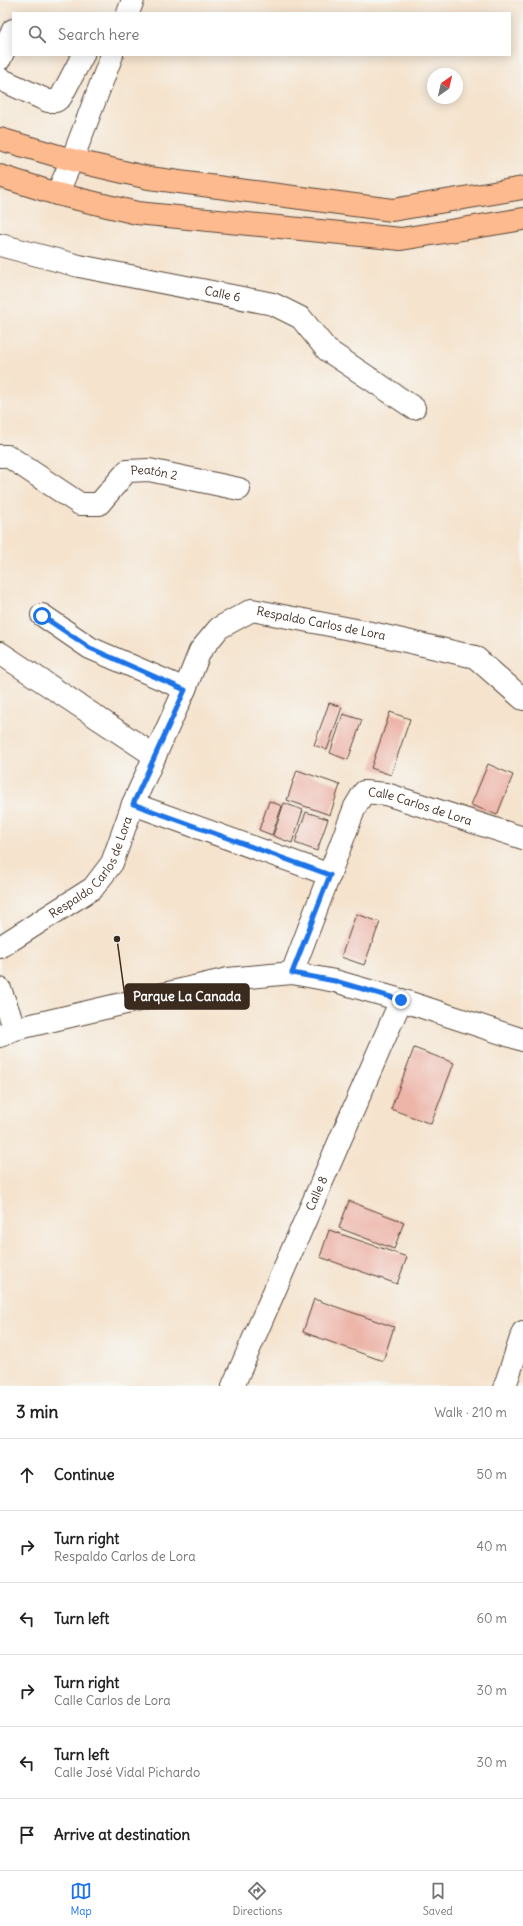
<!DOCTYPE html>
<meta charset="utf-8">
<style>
:root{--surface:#fff;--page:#f6f6f6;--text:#222;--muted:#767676;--line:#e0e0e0;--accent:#1a73e8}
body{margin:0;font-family:Delius,sans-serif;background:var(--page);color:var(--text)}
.compass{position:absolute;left:427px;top:68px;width:36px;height:36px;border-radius:50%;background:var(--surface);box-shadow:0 2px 10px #0003;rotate:34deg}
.stop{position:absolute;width:12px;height:12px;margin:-9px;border:3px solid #1a73e8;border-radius:50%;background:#fff}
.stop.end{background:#1a73e8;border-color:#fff;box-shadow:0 1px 4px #0008}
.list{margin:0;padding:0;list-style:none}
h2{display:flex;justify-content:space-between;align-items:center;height:52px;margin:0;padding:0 16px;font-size:17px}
h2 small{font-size:13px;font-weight:400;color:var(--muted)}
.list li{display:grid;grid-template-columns:26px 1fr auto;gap:12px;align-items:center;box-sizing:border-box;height:72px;padding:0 16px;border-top:1px solid var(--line)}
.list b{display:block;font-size:15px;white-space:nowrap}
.list p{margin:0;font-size:13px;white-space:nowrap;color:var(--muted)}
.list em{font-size:13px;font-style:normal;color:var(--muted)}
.icon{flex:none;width:22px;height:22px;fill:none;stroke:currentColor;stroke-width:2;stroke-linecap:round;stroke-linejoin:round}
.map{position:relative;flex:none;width:523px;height:1386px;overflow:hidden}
.search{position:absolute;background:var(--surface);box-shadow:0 2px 10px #0003;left:12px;right:12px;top:12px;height:44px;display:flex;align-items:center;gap:10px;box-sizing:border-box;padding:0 14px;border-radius:0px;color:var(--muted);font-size:15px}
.sheet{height:484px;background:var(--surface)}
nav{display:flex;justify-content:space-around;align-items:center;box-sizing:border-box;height:56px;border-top:1px solid var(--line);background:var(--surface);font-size:11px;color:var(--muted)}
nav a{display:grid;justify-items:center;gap:2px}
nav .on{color:var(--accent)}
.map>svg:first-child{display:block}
.building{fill:#edb4a8}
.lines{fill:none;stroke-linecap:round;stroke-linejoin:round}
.minor-casing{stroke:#574638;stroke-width:24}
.major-casing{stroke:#574638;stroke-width:24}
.minor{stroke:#fff;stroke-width:22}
.major{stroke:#fcba8e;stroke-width:22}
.route{stroke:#1a73e8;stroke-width:5}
.labels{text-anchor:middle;stroke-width:3.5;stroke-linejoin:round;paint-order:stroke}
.street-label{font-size:12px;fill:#3b2a1e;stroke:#f6f6f2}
.leader{fill:none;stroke:#3b2a1e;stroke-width:1.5}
.callout-dot{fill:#3b2a1e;stroke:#f6f6f2;stroke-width:1.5}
.callout{fill:#3b2a1e;stroke:#3b2a1e;stroke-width:1.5}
.callout-label{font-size:13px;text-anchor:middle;font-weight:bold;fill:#fff}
</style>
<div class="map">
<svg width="523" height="1386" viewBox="0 0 523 1386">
<rect width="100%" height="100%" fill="#f6f6f2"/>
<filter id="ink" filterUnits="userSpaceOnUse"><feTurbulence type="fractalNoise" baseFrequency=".025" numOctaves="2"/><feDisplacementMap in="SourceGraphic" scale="8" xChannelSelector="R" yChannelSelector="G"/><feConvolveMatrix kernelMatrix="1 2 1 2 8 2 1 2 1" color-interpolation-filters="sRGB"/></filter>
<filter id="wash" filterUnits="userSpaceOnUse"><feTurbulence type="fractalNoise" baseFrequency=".012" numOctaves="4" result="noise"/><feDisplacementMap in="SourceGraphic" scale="16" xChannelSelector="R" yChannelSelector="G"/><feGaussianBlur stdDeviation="0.9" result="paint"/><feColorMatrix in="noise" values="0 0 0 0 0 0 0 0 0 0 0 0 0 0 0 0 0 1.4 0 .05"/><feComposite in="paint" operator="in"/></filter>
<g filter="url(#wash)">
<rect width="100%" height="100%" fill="#f5e3cd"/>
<g id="blocks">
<g class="building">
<path d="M329,703L342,707L327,750L314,745Z"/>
<path d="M390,712L410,719L391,775L371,768Z"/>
<path d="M343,714L362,720L348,760L330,753Z"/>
<path d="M488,764L513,775L497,815L471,805Z"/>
<path d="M297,770L340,785L330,815L287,800Z"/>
<path d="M269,801L282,806L272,835L259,830Z"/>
<path d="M284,803L303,810L292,843L273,836Z"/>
<path d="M306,812L328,819L317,851L295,843Z"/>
<path d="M356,914L380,922L364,965L341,957Z"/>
<path d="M414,1048L454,1063L431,1124L391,1109Z"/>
<path d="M349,1201L404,1222L394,1249L339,1228Z"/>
<path d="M329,1230L407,1257L397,1284L320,1257Z"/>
<path d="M314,1299L394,1327L383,1361L303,1332Z"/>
</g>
</g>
</g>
<g filter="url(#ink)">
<use href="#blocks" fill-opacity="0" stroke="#574638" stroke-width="1"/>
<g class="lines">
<g class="minor-casing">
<g id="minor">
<path d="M128,13L133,0"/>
<path d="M0,59L13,30"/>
<path d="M0,79L48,101H56L61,97L83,55"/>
<path d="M57,194L72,160L112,55"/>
<path id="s1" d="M0,245L79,266L273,304L301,318L327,350L414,408"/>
<path id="s2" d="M0,456H8L80,504H99L127,471L149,470L239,489"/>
<path d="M42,615L90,648L185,689"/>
<path d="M0,653L155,756"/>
<path d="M133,804L330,875"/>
<path id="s3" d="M0,947L93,888L112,863L133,804L185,689L200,651L219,628L252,610L376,634L475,657L523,699"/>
<path id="s4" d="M292,973L355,807L364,792L386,794L523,838"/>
<path d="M0,989L15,1029"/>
<path d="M0,1036L15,1029L228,979L292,973L335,981L401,1000L523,1040"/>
<path id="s5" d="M233,1386L401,1000"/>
<path d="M505,1386L523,1332"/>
</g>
</g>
<g class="major-casing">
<g id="major">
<path d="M0,139L72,160L149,178L392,210L523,188"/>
<path d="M0,176L57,194L137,213L401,239L523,219"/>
</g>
</g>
<use href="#minor" class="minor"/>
<use href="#major" class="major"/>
</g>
</g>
<g class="lines" filter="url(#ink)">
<path class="route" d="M42,616L90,648L185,690L133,804L330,875L292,973L335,981L401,1000"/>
</g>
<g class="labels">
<g class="street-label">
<text dy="4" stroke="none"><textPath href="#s1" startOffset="228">Calle 6</textPath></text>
<text dy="4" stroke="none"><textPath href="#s2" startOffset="184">Peatón 2</textPath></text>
<text dy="4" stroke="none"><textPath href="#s3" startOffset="509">Respaldo Carlos de Lora</textPath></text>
<text dy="4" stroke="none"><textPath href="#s4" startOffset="253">Calle Carlos de Lora</textPath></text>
<text dy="4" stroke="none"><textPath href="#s3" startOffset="125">Respaldo Carlos de Lora</textPath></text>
<text dy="4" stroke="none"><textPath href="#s5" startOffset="210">Calle 8</textPath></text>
</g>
</g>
<path class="leader" d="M117 939L125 997"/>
<circle class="callout-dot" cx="117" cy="939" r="4"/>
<rect class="callout" x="125" y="984" width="124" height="25" rx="4"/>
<g class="callout-label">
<text x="187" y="1001">Parque La Canada</text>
</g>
</svg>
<svg class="compass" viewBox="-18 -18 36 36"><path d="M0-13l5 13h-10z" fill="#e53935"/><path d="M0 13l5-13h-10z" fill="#767676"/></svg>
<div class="stop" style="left:42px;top:616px"></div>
<div class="stop end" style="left:401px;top:1000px"></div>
<div class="search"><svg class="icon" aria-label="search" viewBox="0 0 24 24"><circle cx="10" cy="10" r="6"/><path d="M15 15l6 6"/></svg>Search here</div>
</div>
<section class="sheet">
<h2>3 min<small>Walk · 210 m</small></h2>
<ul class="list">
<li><svg class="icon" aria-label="ahead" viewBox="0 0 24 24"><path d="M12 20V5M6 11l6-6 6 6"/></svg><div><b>Continue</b></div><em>50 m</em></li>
<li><svg class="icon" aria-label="right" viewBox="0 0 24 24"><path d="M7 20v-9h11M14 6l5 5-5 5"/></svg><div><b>Turn right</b><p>Respaldo Carlos de Lora</p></div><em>40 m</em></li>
<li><svg class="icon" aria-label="left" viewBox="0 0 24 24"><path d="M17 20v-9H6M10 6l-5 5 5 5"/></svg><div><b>Turn left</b></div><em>60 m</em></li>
<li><svg class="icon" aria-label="right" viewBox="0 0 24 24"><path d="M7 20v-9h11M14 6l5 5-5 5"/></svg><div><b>Turn right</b><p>Calle Carlos de Lora</p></div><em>30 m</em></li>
<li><svg class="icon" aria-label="left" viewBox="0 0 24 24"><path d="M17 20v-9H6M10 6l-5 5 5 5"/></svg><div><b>Turn left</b><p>Calle José Vidal Pichardo</p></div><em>30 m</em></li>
<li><svg class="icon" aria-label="arrive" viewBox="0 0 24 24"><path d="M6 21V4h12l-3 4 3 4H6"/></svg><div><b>Arrive at destination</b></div></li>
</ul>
</section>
<nav>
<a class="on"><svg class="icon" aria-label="map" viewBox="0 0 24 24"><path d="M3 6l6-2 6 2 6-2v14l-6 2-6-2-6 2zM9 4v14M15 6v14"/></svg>Map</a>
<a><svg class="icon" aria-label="directions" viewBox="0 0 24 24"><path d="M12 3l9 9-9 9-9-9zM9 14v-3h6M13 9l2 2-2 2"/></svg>Directions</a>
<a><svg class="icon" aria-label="saved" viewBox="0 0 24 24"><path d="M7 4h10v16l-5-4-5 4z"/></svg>Saved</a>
</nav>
